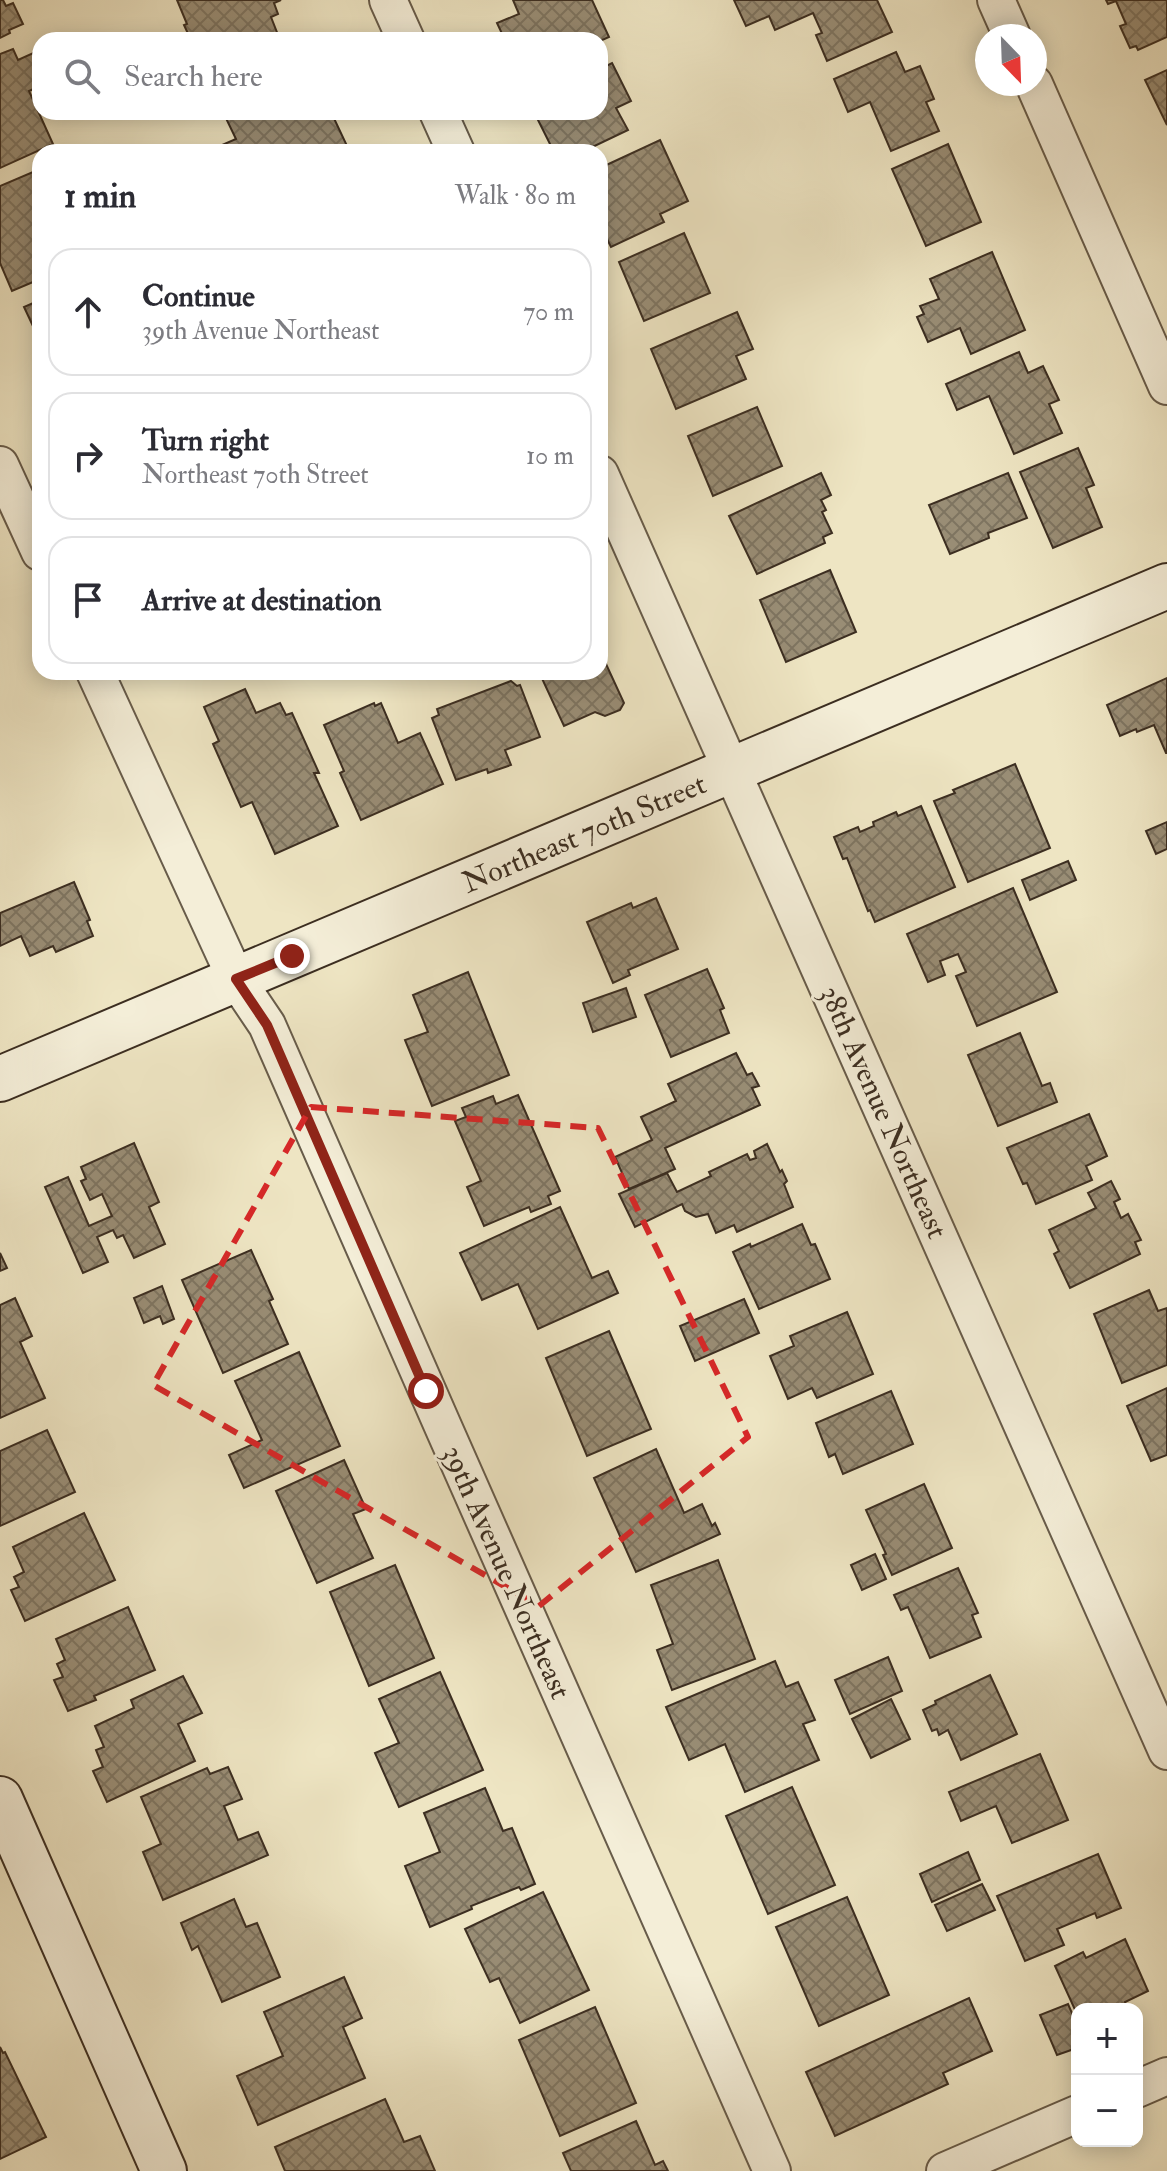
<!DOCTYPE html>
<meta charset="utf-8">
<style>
:root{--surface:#fff;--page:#f7f7f7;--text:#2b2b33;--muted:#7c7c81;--line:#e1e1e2}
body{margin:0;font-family:"IM FELL Double Pica",serif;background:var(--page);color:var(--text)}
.controls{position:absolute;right:24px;bottom:24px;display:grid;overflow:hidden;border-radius:16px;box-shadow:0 4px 20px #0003}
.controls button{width:72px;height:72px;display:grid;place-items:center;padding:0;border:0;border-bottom:2px solid var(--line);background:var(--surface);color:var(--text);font:40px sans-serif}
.compass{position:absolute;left:975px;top:24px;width:72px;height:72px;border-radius:50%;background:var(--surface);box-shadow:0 4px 20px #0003;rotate:157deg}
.stop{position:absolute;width:24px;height:24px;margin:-18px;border:6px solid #8f2418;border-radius:50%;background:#fff}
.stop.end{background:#8f2418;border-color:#fff;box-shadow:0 2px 8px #0008}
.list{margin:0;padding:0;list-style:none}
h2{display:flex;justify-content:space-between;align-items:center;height:104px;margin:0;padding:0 32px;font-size:34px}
h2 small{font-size:26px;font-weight:400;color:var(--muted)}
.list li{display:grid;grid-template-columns:52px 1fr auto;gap:24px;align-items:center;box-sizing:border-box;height:128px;margin:0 16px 16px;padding:0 16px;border:2px solid var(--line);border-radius:24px}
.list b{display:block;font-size:30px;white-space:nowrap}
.list p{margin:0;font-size:26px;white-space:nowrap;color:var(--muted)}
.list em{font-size:26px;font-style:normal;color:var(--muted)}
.icon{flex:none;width:44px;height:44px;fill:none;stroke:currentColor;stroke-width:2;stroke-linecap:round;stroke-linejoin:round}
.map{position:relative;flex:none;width:1167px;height:2171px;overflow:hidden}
.search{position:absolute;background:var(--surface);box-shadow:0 4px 20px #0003;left:32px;top:32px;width:576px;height:88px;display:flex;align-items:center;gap:20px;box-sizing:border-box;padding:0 28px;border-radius:24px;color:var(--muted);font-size:30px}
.panel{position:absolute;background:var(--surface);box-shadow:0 4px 20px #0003;left:32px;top:144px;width:576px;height:536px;border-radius:24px}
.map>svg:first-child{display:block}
.building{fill:url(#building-cross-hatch);stroke:#3c2e21;stroke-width:2}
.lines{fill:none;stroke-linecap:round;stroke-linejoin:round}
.street-casing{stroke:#685c4a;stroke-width:40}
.secondary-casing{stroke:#3c2e21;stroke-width:48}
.street{stroke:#f4eed8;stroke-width:36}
.secondary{stroke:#f4eed8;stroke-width:44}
.route{stroke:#8f2418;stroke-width:10}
.marked{fill:none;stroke:#d62828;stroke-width:6;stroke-dasharray:16 10;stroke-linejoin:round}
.labels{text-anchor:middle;stroke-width:6;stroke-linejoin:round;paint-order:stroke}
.street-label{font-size:30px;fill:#3c2e21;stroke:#f4eed8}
</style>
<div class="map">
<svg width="1167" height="2171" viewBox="0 0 1167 2171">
<defs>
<pattern id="building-cross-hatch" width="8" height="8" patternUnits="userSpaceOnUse" patternTransform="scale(2)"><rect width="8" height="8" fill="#998d75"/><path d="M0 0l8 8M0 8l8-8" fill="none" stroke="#7e7460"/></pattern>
</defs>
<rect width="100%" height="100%" fill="#eee5c3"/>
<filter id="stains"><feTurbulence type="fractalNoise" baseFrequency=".0025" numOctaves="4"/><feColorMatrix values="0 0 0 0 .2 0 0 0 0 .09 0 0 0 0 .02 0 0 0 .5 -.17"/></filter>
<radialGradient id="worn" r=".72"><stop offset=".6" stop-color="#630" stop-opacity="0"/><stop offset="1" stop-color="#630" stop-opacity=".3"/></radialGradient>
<g class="building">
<path d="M0,0H3L6,6L13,3L23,24L9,30L10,33L0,38Z"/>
<path d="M177,0H281L274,3L278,14L271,17L280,40H191L184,25L187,24Z"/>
<path d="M513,0H592L609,37L600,41L505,40L497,23L519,14Z"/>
<path d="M734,0H877L892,32L827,61L816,35L822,33L813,13L775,30L769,16L746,26Z"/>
<path d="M1106,0H1167V37L1138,50L1136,46L1130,48L1120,26L1126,24L1116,1L1108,4Z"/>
<path d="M13,49L18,60L40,50V86L29,91L53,144L0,168V54Z"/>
<path d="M896,52L905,72L920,66L934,99L926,102L939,131L891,151L870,102L848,112L834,79Z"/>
<path d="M612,63L631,101L616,108L628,130L582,152H554L534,112H600V69Z"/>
<path d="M1167,70V125L1145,80Z"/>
<path d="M223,112H331L348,148L340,152H225L222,145L236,139Z"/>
<path d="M660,140L688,201L660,214L664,222L611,247L607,239L600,242V168Z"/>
<path d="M948,144L981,222L926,246L892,169Z"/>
<path d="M40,169V279L12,291L0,263V186Z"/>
<path d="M684,233L710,293L644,321L619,262Z"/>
<path d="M992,252L1025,330L971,354L960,328L928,342L917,317L924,314L920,306L939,299L930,279Z"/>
<path d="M40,300V341L24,307Z"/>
<path d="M737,312L753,349L736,356L746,379L676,409L651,349Z"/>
<path d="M1019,352L1028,373L1043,366L1059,400L1049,404L1062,433L1014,454L989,396L957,410L946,384Z"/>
<path d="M757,407L782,466L713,496L688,436Z"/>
<path d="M1078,448L1094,485L1086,488L1102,527L1053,548L1020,472Z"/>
<path d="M821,473L831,495L821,500L826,510L822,512L832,533L823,537L825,543L757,574L729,516Z"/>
<path d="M1008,473L1027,518L988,533L989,538L950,554L929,505Z"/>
<path d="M830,570L856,632L786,662L760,600Z"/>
<path d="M600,651L624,703L620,710L605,716L595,712L564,726L539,672H600Z"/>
<path d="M1167,678V753H1166L1154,725L1137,732L1136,729L1120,736L1107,705Z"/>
<path d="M511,681L517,686L520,685L540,737L505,750L511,765L488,773L487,769L456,780L432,718L439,715L437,709Z"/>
<path d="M245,689L256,713L280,703L286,715L292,713L319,773H314L338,826L275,854L252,802L241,807L213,744L219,741L204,707Z"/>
<path d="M374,703L375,706L381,703L398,743L420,733L443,784L361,820L340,773L344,771L324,725Z"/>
<path d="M1015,764L1050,848L968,882L934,801L955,793L953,790Z"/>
<path d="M921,806L955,887L875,922L870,910L868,911L847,858L843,859L834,837L858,827L860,832L874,826L873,822L896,812L898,816Z"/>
<path d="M1167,822V849L1156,854L1146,831Z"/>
<path d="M1068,861L1076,880L1030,900L1022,880Z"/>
<path d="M74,882L90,920L87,921L93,936L56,952L53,946L30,956L21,936L0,946V913Z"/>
<path d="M1013,888L1057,992L977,1026L956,976L966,972L958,954L940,961L945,975L928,982L907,934Z"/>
<path d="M656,898L678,949L628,970L630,975L613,983L587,922L631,903L633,908Z"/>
<path d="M707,969L724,1008L720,1010L729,1033L671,1057L645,995Z"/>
<path d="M468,972L509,1075L432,1106L405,1040L428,1032L413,995Z"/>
<path d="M626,988L636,1017L593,1032L583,1003Z"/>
<path d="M1020,1033L1042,1086L1050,1083L1057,1102L998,1126L968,1055Z"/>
<path d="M736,1053L747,1075L752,1073L759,1086L752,1088L760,1105L665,1148L675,1169L629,1189L615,1157L652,1140L641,1117L676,1101L668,1084Z"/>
<path d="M518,1095L560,1191L548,1196L551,1204L531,1212L529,1207L484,1226L467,1187L481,1181L455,1121L466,1117L462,1108L493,1096L496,1104Z"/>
<path d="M1089,1114L1107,1156L1086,1166L1092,1180L1036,1204L1027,1183L1023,1184L1007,1148Z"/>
<path d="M134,1143L159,1202L149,1207L165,1244L134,1258L123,1235L117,1238L113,1230L97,1237L108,1262L83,1273L45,1187L68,1177L89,1226L112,1216L102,1194L90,1200L81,1181L86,1179L81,1167Z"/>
<path d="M767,1144L780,1172L782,1170L787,1181L784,1184L793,1207L737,1232L734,1225L716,1233L708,1214L696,1217L685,1211L682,1204L635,1227L619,1194L667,1173L677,1192L711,1176L709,1172L747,1154L750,1160L756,1158L754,1151Z"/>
<path d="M1111,1181L1120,1199L1114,1202L1121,1218L1128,1214L1141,1240L1135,1242L1140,1254L1070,1288L1054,1254L1059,1251L1049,1230L1096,1208L1088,1193Z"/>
<path d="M560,1207L592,1278L608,1271L618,1293L538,1329L518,1284L482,1300L460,1253Z"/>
<path d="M802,1224L811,1245L815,1244L830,1279L759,1309L733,1252L750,1244L751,1247Z"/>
<path d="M251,1250L273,1299L269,1301L288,1344L223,1373L182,1280Z"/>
<path d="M0,1253L7,1268L0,1271Z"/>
<path d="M162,1286L174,1319L163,1324L160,1316L144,1323L134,1298Z"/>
<path d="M1149,1290L1158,1311L1167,1308V1365L1122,1383L1094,1314Z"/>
<path d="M15,1298L32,1336L20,1342L45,1398L0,1418V1305Z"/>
<path d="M744,1299L759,1333L695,1361L680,1326Z"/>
<path d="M847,1312L873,1374L817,1398L812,1388L788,1399L770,1356L794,1346L790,1336Z"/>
<path d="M609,1331L651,1429L587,1456L546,1358Z"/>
<path d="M299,1352L340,1446L244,1488L229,1455L262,1440L235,1381Z"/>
<path d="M1167,1388V1455L1151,1461L1127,1406Z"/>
<path d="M891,1391L913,1444L843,1474L835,1454L829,1457L816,1423Z"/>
<path d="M47,1430L75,1492L0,1526V1451Z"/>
<path d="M656,1449L684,1513L702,1504L712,1526L715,1523L720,1534L636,1572L594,1478Z"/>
<path d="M344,1460L366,1509L353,1514L373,1558L317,1583L276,1491Z"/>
<path d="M924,1484L952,1548L892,1575L883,1555L886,1554L866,1510Z"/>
<path d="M84,1513L115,1580L25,1621L11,1590L19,1587L14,1577L24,1572L13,1547Z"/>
<path d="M875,1554L886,1579L862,1590L851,1565Z"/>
<path d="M718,1560L755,1659L672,1690L657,1650L673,1644L651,1585Z"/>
<path d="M395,1565L434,1658L369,1686L330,1592Z"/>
<path d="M958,1568L978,1613L972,1615L981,1637L930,1658L908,1607L901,1610L894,1595Z"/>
<path d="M128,1607L155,1670L94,1696L96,1700L68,1711L54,1680L63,1677L57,1664L65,1660L56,1639Z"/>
<path d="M888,1657L902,1691L850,1714L835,1680Z"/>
<path d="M775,1661L786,1687L798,1682L815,1720L803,1724L819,1760L745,1792L725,1744L689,1760L666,1707Z"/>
<path d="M440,1672L483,1770L399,1807L375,1753L399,1743L379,1699Z"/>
<path d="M990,1675L1017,1734L961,1760L948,1730L939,1735L937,1729L932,1731L923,1710L936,1704L935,1701Z"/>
<path d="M183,1676L202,1713L178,1724L195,1761L107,1802L93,1771L103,1767L96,1750L104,1747L95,1726L134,1708L131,1700Z"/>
<path d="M891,1699L910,1739L871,1758L852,1719Z"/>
<path d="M1040,1754L1068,1820L1012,1843L996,1806L961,1821L949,1792Z"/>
<path d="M228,1767L242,1799L224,1806L238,1840L258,1832L268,1855L163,1900L143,1852L161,1844L141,1797L207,1768L210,1774Z"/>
<path d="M792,1787L835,1885L768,1914L726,1816Z"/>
<path d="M485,1788L503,1831L512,1828L535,1884L521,1890L519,1887L471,1906L472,1909L430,1927L405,1866L440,1852L424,1813Z"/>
<path d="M968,1852L980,1880L932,1902L920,1874Z"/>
<path d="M1098,1854L1121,1908L1097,1918L1095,1913L1057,1929L1064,1945L1025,1961L997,1896Z"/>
<path d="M982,1884L995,1910L947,1931L935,1905Z"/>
<path d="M543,1892L589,1990L520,2023L499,1978L490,1982L465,1929Z"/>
<path d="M847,1897L889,1995L819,2026L776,1927Z"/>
<path d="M234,1899L246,1927L257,1923L280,1977L222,2002L198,1946L192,1950L181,1923Z"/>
<path d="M1125,1939L1148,1991L1125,2002L1127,2008L1124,2009H1077V2014L1055,1966L1083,1952L1086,1958Z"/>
<path d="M344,1977L362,2018L343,2027L365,2078L258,2125L237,2076L283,2056L264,2012Z"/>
<path d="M969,1998L992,2051L943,2073L948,2084L835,2136L806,2072Z"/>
<path d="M1068,2004L1077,2025V2048L1057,2055L1040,2015Z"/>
<path d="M595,2007L636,2103L560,2136L519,2040Z"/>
<path d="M0,2047L3,2053L5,2052L46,2137L0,2159Z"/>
<path d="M385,2099L404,2142L420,2136L435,2171H285L275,2147Z"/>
<path d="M636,2121L655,2165L663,2161L668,2171H571L563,2153Z"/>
</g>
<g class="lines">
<g class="street-casing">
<g id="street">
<path d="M388,0L406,40"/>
<path d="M996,0L1012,36"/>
<path d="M1034,84L1167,386"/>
<path d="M438,112L456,152"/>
<path d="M0,465L40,552"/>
<path d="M600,474L1167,1751"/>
<path d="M95,672L236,979L267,1025C433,1408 605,1789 772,2171"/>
<path d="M1137,2089L1167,2076"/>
<path d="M945,2171L1077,2114"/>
</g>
</g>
<g class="secondary-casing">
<g id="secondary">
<path d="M0,1079L1167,586"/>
<path d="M0,1799L164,2171"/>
</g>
</g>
<use href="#street" class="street"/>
<use href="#secondary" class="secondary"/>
</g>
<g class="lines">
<path class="route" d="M292,956L236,979L267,1025L426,1391"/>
</g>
<path class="marked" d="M311,1107L598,1128L748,1437L539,1606L153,1385Z"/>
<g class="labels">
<g class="street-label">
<text transform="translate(584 833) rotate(-23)" y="10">Northeast 70th Street</text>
<text transform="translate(884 1112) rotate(66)" y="10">38th Avenue Northeast</text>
<text transform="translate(507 1572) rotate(66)" y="10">39th Avenue Northeast</text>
</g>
</g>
<rect width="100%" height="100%" filter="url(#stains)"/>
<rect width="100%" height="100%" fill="url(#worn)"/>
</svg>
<div class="controls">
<button>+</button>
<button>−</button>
</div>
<svg class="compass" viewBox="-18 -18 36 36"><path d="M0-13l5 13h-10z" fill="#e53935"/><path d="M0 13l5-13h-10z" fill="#7c7c81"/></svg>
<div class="stop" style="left:426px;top:1391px"></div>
<div class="stop end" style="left:292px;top:956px"></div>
<div class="search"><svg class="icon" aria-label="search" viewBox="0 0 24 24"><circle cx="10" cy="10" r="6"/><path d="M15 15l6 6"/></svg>Search here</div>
<section class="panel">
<h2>1 min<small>Walk · 80 m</small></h2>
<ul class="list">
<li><svg class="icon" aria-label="ahead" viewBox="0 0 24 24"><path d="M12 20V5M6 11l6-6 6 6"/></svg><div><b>Continue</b><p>39th Avenue Northeast</p></div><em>70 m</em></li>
<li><svg class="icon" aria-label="right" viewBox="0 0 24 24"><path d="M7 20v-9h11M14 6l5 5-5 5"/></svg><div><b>Turn right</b><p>Northeast 70th Street</p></div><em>10 m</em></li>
<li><svg class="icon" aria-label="arrive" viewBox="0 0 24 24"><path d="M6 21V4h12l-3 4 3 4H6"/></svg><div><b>Arrive at destination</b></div></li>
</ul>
</section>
</div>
